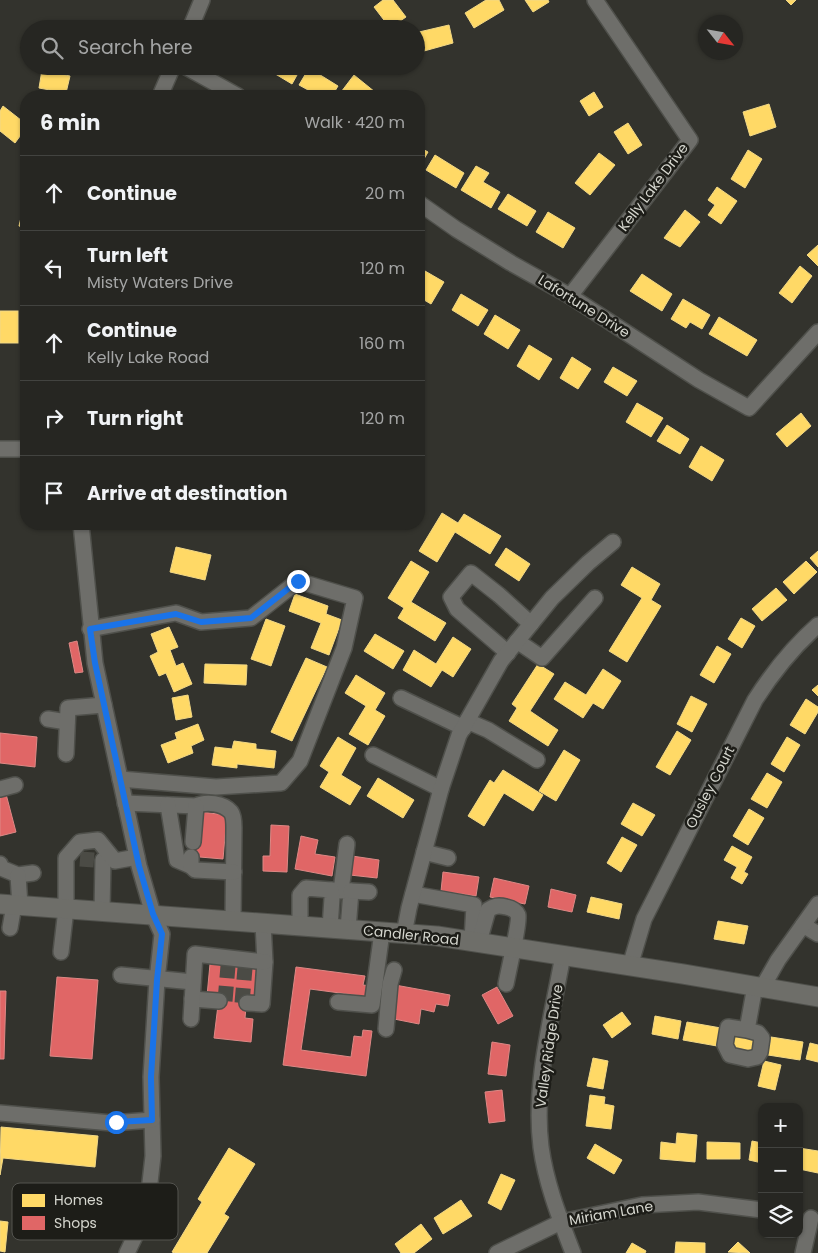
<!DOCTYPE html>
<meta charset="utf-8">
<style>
:root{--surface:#262622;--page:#32322f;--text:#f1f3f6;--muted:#a4a5a5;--line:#424340}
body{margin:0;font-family:Poppins,sans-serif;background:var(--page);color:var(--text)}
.controls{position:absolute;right:15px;bottom:15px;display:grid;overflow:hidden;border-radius:10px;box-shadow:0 1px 4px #0004}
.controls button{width:45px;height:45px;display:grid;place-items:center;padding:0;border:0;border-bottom:1px solid var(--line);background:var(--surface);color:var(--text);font:25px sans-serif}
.compass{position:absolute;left:698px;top:15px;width:45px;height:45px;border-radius:50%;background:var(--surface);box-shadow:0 1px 4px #0004;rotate:121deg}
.stop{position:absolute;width:15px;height:15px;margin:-11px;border:4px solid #1a73e8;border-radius:50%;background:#fff}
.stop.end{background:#1a73e8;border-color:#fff;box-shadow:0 1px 5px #0008}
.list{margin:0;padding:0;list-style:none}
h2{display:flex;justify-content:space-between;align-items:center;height:65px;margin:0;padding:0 20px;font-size:21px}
h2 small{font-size:16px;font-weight:400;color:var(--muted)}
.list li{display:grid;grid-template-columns:32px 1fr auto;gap:15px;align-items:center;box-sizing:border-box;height:75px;padding:0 20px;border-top:1px solid var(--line)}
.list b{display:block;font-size:19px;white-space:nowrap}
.list p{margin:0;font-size:16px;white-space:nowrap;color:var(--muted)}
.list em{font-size:16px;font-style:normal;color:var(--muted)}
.icon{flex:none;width:28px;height:28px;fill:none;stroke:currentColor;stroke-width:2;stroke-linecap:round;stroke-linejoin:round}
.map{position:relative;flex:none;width:818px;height:1253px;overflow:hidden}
.search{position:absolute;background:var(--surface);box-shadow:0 1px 4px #0004;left:20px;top:20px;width:405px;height:55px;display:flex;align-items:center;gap:12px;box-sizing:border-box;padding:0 18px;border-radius:28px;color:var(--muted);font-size:19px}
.panel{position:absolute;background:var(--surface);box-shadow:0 1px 4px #0004;left:20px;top:90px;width:405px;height:440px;border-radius:20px}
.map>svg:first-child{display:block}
.homes{fill:#ffd966;stroke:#f2d885}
.shops{fill:#e06666;stroke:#dd8885}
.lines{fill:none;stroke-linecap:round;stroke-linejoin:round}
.minor-tunnel{stroke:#4b4b45;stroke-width:15;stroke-dasharray:15 8;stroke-linecap:butt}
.minor-casing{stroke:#4f504b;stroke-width:18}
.major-casing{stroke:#4f504b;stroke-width:21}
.minor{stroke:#6e6e6a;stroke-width:15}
.major{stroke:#6e6e69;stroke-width:19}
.route{stroke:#1a73e8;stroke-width:6}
.labels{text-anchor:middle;stroke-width:5;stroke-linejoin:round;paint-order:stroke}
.street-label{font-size:14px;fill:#d5d6ce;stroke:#1d1d18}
.key{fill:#1d1d18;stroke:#54544f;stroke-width:1}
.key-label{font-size:14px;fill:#d5d6ce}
</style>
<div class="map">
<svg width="818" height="1253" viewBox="0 0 818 1253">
<rect width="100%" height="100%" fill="#33332d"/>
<g class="homes">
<path d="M383,0H393L406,17L390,28L374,7Z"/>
<path d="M486,0H499L504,10L474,28L465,13Z"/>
<path d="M525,0H548L549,2L533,12Z"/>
<path d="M786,0H796L791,5Z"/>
<path d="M449,25L453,43L424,51L419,32Z"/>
<path d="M262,66H302L292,84Z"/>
<path d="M309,68L338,86L332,96H319L299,85Z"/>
<path d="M42,70L70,76L66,93L39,88Z"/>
<path d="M354,75L375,92L372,96H338Z"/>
<path d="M594,92L603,107L589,116L580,101Z"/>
<path d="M769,104L776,127L750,136L743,112Z"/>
<path d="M3,106L26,124V128L15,143L0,131V111Z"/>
<path d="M628,123L642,145L628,154L614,132Z"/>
<path d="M419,147L428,152L420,166L419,165Z"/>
<path d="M748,150L762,159L745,188L731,179Z"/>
<path d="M599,153L615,165L590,195L575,183Z"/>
<path d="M435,155L464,173L456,188L426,170Z"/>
<path d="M476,166L489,173L483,182L500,192L491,208L461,190Z"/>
<path d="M717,187L737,201L721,224L708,215L715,205L708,200Z"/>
<path d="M508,194L536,211L527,226L498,209Z"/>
<path d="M26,196V228L19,226Z"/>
<path d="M685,210L700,222L680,247L664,238Z"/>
<path d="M548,212L575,228L563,248L536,232Z"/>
<path d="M818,245V266L807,255Z"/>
<path d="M800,266L812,276L792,303L779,293Z"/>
<path d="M425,271L444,282L431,304L419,297V282Z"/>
<path d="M642,274L672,294L662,311L630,291Z"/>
<path d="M461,294L488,310L478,326L452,310Z"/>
<path d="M683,299L710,315L702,329L690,322L686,328L671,319Z"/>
<rect x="0" y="311" width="18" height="32"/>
<path d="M495,315L520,330L508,349L484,334Z"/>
<path d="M719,317L757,340L747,356L709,334Z"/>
<path d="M529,345L552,359L539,380L517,366Z"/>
<path d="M572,357L591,369L578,389L560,378Z"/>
<path d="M613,367L637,381L627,396L604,382Z"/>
<path d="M637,403L663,418L651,437L626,422Z"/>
<path d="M801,413L811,426L787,447L776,434Z"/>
<path d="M667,425L689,439L680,454L657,441Z"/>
<path d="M701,446L724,460L712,481L689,467Z"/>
<path d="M442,513L458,523L464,514L501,536L490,554L455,532L437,562L419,551Z"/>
<path d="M176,547L211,555L205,580L170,572Z"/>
<path d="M506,548L530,564L519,581L495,565Z"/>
<path d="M818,551V567L810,558Z"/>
<path d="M411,561L429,572L411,602L446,623L435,641L398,618L404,608L388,598Z"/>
<path d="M806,561L817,572L794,594L783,582Z"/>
<path d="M632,567L660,584L651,600L661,606L627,662L609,651L642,598L621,585Z"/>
<path d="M776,588L787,600L762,621L752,609Z"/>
<path d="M295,594L328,606L326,614L342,620L329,655L311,648L321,623L289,611Z"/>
<path d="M741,618L755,626L742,648L728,639Z"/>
<path d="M266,619L285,626L271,666L251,659Z"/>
<path d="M169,627L178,647L170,650L176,666L183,663L192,684L174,692L166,673L159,676L150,656L158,652L151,634Z"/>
<path d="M375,634L404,651L393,669L364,651Z"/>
<path d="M453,637L471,649L453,677L442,670L431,687L403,670L414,650L436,664Z"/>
<path d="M717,646L731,654L714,683L700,675Z"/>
<path d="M306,658L327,667L292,741L271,732Z"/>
<path d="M205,664L247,665L246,685L204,683Z"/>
<path d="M538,664L554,674L530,711L558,730L548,746L509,721L517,708L512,704Z"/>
<path d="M603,669L621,681L603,709L593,703L583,718L554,699L565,682L586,695Z"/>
<path d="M356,675L385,693L375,710L385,716L368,745L349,734L366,706L345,693Z"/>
<path d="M818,685V696L812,690Z"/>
<path d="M188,695L192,717L176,720L172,698Z"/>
<path d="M691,696L707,704L692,732L677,724Z"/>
<path d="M806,699L818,707V712L805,734L790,725Z"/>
<path d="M198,724L204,740L191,746L193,753L168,763L161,745L177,739L175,733Z"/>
<path d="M677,731L691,740L670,775L656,767Z"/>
<path d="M338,737L356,748L341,775L361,787L350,805L320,787L329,772L320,766Z"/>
<path d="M787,737L800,745L784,772L771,764Z"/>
<path d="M234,741L256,744V749L276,751L274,768L237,764V768L212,765L215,747L232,749Z"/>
<path d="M564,750L580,760L556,801L539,791Z"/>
<path d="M503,770L543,795L533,811L504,793L484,826L468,816L490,780L494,783Z"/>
<path d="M767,773L782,782L767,808L751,799Z"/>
<path d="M378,778L414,800L403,818L367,796Z"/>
<path d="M633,803L655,815L642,836L621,824Z"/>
<path d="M749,809L764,818L748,845L733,836Z"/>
<path d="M622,837L637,845L621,872L607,863Z"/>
<path d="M732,846L752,857L744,872L748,874L742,884L731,878L737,867L724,860Z"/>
<path d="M591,897L622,904L619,919L587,912Z"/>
<path d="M718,921L748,926L744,944L714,939Z"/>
<path d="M622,1012L631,1024L612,1038L603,1025Z"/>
<path d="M655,1016L681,1021L678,1039L652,1034Z"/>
<path d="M687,1022L721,1028L717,1046L683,1040Z"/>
<path d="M730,1030L760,1037L757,1052L727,1046Z"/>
<path d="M771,1037L803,1042L800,1060L768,1055Z"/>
<path d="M810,1043L818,1045V1062L806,1059Z"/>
<path d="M593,1058L608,1061L603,1089L587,1086Z"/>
<path d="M764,1061L781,1065L775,1090L758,1086Z"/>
<path d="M590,1095L605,1097L604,1104L614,1106L611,1129L586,1126Z"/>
<path d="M1,1127L98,1136L95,1167L3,1158L0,1175Z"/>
<path d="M677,1133L697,1135L695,1162L660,1159L661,1142L676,1144Z"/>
<path d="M752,1141L762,1143V1163L749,1160Z"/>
<path d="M707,1142L740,1143V1159H707Z"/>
<path d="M595,1144L622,1160L614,1174L587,1158Z"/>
<path d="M229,1148L255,1164L224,1214L229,1217L207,1253H175L172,1252L202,1202L198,1199Z"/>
<path d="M799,1148L818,1151V1173L799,1169Z"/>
<path d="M501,1174L515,1180L501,1210L488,1203Z"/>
<path d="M461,1200L472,1216L443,1234L434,1218Z"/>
<path d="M0,1221L8,1222L5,1252L0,1251Z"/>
<path d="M421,1224L432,1239L414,1253H401L395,1244Z"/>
<path d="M676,1242L705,1243V1253H675Z"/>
<path d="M738,1242L750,1253L728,1252Z"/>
<path d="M632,1243L646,1251L645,1253H626Z"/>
</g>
<g class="shops">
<path d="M77,641L83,672L75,673L69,643Z"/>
<path d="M0,733L37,737L35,767L0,763Z"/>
<path d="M6,794L16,832L0,836V796Z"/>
<path d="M200,812L227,815L223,859L188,856L190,841Z"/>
<path d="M271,825L289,826L287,872L263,871V856H270Z"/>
<path d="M301,836L318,840L315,854L335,857L332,876L295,869Z"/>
<path d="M352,856L379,860L377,878L350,875Z"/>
<path d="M443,872L479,877L476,896L441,891Z"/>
<path d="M494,878L529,886L525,904L490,897Z"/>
<path d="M551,889L576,895L572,912L548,907Z"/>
<path d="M210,964L263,970L260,999L247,997L245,1018L253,1019L251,1042L214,1038L219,997L207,996Z"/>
<path d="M296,967L365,976L363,985L371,986L370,997L310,989L301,1050L351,1057L354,1036L362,1037L363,1030L372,1031L366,1076L283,1065Z"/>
<path d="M57,977L98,980L92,1059L50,1056Z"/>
<path d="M395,985L450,995L448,1006L436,1004L434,1012L421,1009L419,1024L389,1018Z"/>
<path d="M497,987L513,1016L498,1024L482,995Z"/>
<path d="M0,991H6L4,1059H0Z"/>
<path d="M492,1042L510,1045L506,1076L488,1074Z"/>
<path d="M502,1090L505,1121L489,1123L485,1092Z"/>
</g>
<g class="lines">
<g class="minor-tunnel">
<path d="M80,859L94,860"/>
<path d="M225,1001L228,966"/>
<path d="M242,1003L245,968"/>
</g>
<g class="minor-casing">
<g id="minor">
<path d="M190,29L202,0"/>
<path d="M184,66L238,96"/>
<path d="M160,96L173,66"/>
<path d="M419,203L456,229L511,263L570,296L699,380L749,408L818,332"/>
<path d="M570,296L690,140L595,0"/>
<path d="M0,449H26"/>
<path d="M81,524L95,663L139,866L153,914L162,934L157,980L151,1077L153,1156L148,1200L136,1234L127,1253"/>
<path d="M90,629L176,613L201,622L251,618L298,581L355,598L344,648L300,761L281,783L216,787L120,779"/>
<path d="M517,641L542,658L595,598"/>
<path d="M508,653L457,609L451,597L471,573L499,595L531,624"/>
<path d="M401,698L464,728"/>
<path d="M48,719L67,722"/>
<path d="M467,721L488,730L537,760"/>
<path d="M66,754L68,708L104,705"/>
<path d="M373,755L441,789"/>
<path d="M0,789L15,785"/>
<path d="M125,803L196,806C206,801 223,803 231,812C234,816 234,823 234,828L233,921"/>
<path d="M168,805L177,860L191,866"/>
<path d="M193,842L196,806"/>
<path d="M424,852L448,858"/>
<path d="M191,857V866L195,870L234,872"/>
<path d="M0,864L1,868L18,875L33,873"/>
<path d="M18,875L20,906"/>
<path d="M331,890L351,891L348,929"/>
<path d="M341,891L347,844"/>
<path d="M351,891L369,892"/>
<path d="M413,894L474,905L472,941"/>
<path d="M102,911L103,860"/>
<path d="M300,925V895L306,888L331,890L332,898L330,928"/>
<path d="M803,925L818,934"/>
<path d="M10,928L14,905"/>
<path d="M404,934L409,908L441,789L459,735L501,661L552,598L588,563L613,542"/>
<path d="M479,942L488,910C494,906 498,905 506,907C511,908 516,910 518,915C520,921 508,973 506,984"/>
<path d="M61,952L66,909V858L80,842L98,840L115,861L137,857"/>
<path d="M563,955C552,1017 533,1085 541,1147C546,1184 560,1219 573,1253"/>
<path d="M630,966L644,919L755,700C773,672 793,647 818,625"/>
<path d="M121,975L193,982"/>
<path d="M762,988L778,960L818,904"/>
<path d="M192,999L219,1001"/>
<path d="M338,1002L372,1005L382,932"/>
<path d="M247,1003L262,1004L265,962L263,923"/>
<path d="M191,1019L195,954L265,962"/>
<path d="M386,1029L390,984L394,970"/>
<path d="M747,1030L758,1033L762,1038L760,1052L757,1057L748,1059L730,1055L725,1045L728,1027L747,1030L755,986"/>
<path d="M0,1113L112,1123L152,1120"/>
<path d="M497,1253L561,1222L642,1205L698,1202L762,1210"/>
<path d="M803,1253L811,1218"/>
</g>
</g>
<g class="major-casing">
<path id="major" d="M0,904L437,936L683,974L818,997"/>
</g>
<use href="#minor" class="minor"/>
<use href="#major" class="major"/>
</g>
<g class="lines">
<path class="route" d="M116,1122L152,1120L151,1077L157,980L162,934L153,914L139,866L95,663L90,629L176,614L201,622L251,618L298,581"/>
</g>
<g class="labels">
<g class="street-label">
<text transform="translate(653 187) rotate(-53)" y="5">Kelly Lake Drive</text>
<text transform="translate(584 306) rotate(32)" y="5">Lafortune Drive</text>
<text transform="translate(710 787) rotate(-63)" y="5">Ousley Court</text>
<text transform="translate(411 935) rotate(6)" y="5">Candler Road</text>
<text transform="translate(549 1046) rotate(-82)" y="5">Valley Ridge Drive</text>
<text transform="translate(611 1213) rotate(-10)" y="5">Miriam Lane</text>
</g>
</g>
<rect x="12" y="1183" width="166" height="57" rx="8" class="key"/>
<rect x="22" y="1194" width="23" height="13" fill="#ffd966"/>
<rect x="22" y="1216" width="23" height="14" fill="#e06666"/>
<g class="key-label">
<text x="54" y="1205">Homes</text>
<text x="54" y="1228">Shops</text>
</g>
</svg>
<div class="controls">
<button>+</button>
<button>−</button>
<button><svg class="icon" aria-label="layers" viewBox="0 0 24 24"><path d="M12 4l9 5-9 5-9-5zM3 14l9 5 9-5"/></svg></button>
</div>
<svg class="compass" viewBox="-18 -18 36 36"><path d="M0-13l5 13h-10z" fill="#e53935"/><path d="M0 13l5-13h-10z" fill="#a4a5a5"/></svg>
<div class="stop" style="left:116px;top:1122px"></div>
<div class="stop end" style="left:298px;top:581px"></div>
<div class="search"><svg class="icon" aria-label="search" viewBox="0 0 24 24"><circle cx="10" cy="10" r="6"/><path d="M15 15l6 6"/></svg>Search here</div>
<section class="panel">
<h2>6 min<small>Walk · 420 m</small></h2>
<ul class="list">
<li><svg class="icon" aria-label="ahead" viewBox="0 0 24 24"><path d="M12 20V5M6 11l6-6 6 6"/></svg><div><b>Continue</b></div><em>20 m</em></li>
<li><svg class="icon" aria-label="left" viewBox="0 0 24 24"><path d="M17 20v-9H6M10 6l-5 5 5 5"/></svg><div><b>Turn left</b><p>Misty Waters Drive</p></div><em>120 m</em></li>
<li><svg class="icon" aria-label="ahead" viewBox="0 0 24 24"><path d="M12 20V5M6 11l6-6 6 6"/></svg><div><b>Continue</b><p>Kelly Lake Road</p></div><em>160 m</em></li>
<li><svg class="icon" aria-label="right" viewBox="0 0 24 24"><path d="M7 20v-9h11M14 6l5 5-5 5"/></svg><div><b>Turn right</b></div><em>120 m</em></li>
<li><svg class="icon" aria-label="arrive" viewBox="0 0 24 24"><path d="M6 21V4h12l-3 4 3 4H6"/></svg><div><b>Arrive at destination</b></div></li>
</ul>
</section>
</div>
